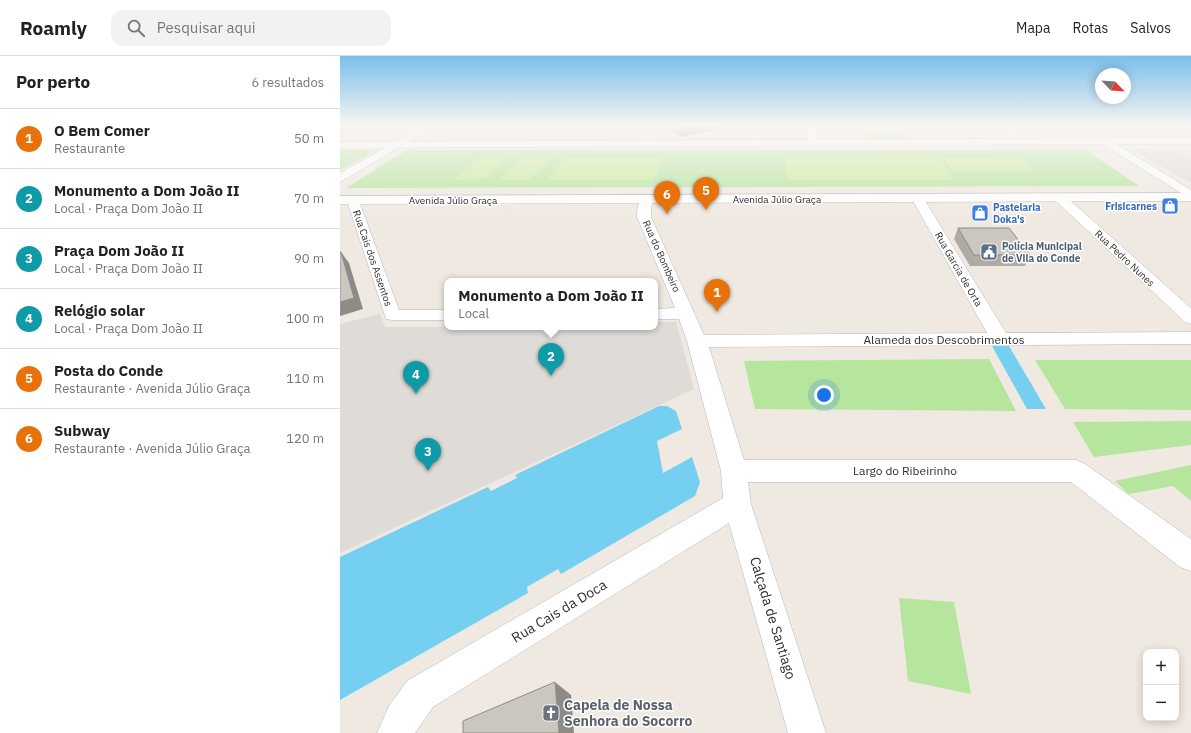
<!DOCTYPE html>
<html lang="pt">
<meta charset="utf-8">
<style>
:root{--surface:#fff;--page:#f2f2f2;--text:#222;--muted:#767676;--line:#e0e0e0;--accent:#0f766e}
body{margin:0;font-family:"IBM Plex Sans",sans-serif;background:var(--page);color:var(--text)}
.controls{position:absolute;right:12px;bottom:12px;display:grid;overflow:hidden;border-radius:8px;box-shadow:0 2px 10px #0003}
.controls button{width:36px;height:36px;display:grid;place-items:center;padding:0;border:0;border-bottom:1px solid var(--line);background:var(--surface);color:var(--text);font:20px sans-serif}
.compass{position:absolute;left:755px;top:12px;width:36px;height:36px;border-radius:50%;background:var(--surface);box-shadow:0 2px 10px #0003;rotate:115deg}
.you{position:absolute;left:484px;top:339px;width:14px;height:14px;margin:-10px;border:3px solid #fff;border-radius:50%;background:#1a73e8;box-shadow:0 0 0 6px #1a73e833}
.badge{display:grid;place-items:center;width:26px;height:26px;border-radius:50%;background:var(--accent);color:#fff;font-size:13px;font-weight:700}
.pin{position:absolute;translate:-50% -33px;filter:drop-shadow(0 1px 2px #0008)}
.pin::after{content:'';position:absolute;top:21px;width:14px;height:12px;background:inherit;clip-path:polygon(0 0,100% 0,50% 100%)}
.popup{position:absolute;left:104px;top:222px;width:214px;height:52px;box-sizing:border-box;display:grid;place-content:center;border-radius:8px;background:var(--surface);filter:drop-shadow(0 1px 3px #0005);font-size:13px;white-space:nowrap;color:var(--muted)}
.popup b{font-size:15px;color:var(--text)}
.popup::after{content:'';position:absolute;left:50%;top:100%;margin-left:-8px;border:8px solid transparent;border-top-color:var(--surface)}
.list{margin:0;padding:0;list-style:none}
h2{display:flex;justify-content:space-between;align-items:center;height:52px;margin:0;padding:0 16px;font-size:17px}
h2 small{font-size:13px;font-weight:400;color:var(--muted)}
.list li{display:grid;grid-template-columns:26px 1fr auto;gap:12px;align-items:center;box-sizing:border-box;height:60px;padding:0 16px;border-top:1px solid var(--line)}
.list b{display:block;font-size:15px;white-space:nowrap}
.list p{margin:0;font-size:13px;white-space:nowrap;color:var(--muted)}
.list em{font-size:13px;font-style:normal;color:var(--muted)}
.icon{flex:none;width:22px;height:22px;fill:none;stroke:currentColor;stroke-width:2;stroke-linecap:round;stroke-linejoin:round}
.map{position:relative;flex:none;width:851px;height:677px;overflow:hidden}
header{display:flex;align-items:center;gap:24px;box-sizing:border-box;height:56px;padding:0 20px;background:var(--surface);border-bottom:1px solid var(--line)}
header strong{font-size:19px}
nav{display:flex;gap:22px;margin-inline-start:auto;font-size:14px}
.search{width:280px;height:36px;background:var(--page);display:flex;align-items:center;gap:10px;box-sizing:border-box;padding:0 14px;border-radius:12px;color:var(--muted);font-size:15px}
main{display:flex}
aside{flex:1;background:var(--surface)}
.map>svg:first-child{display:block}
.green{fill:#b6e59e}
.pitch{fill:#c9ec9a}
.plaza{fill:#dfdcd8}
.water{fill:#75cff0}
.lines{fill:none;stroke-linecap:round;stroke-linejoin:round}
.minor-casing{stroke:#b4b7c1;stroke-width:1}
.tertiary-casing{stroke:#b4b7c1;stroke-width:1}
.secondary-casing{stroke:#b4b7c1;stroke-width:1}
.minor{fill:#fff;fill-rule:evenodd}
.tertiary{fill:#fff;fill-rule:evenodd}
.secondary{fill:#fff;fill-rule:evenodd}
.wall{fill:#afaba4}
.shaded-wall{fill:#8e8b86}
.building{fill:#cbc7bf;stroke:#8e8b86}
.labels{text-anchor:middle;stroke-width:3;stroke-linejoin:round;paint-order:stroke}
.far-street-label{font-size:10px;fill:#2e2e2e;stroke:#fff}
.far-shop-label{font-size:10px;font-weight:bold;fill:#366cbe;stroke:#fff;text-anchor:end}
.far-service-label{font-size:10px;font-weight:bold;fill:#4e5e75;stroke:#fff;text-anchor:start}
.street-label{font-size:12px;fill:#2e2e2e;stroke:#fff}
.near-street-label{font-size:14px;fill:#2e2e2e;stroke:#fff}
.near-worship-label{font-size:14px;font-weight:bold;fill:#5b616d;stroke:#fff;text-anchor:start}
</style>
<header>
<strong>Roamly</strong>
<div class="search"><svg class="icon" aria-label="search" viewBox="0 0 24 24"><circle cx="10" cy="10" r="6"/><path d="M15 15l6 6"/></svg>Pesquisar aqui</div>
<nav><a>Mapa</a><a>Rotas</a><a>Salvos</a></nav>
</header>
<main>
<aside>
<h2>Por perto<small>6 resultados</small></h2>
<ul class="list">
<li><span class="badge" style="background:#e8710a">1</span><div><b>O Bem Comer</b><p>Restaurante</p></div><em>50 m</em></li>
<li><span class="badge" style="background:#0f9aa8">2</span><div><b>Monumento a Dom João II</b><p>Local · Praça Dom João II</p></div><em>70 m</em></li>
<li><span class="badge" style="background:#0f9aa8">3</span><div><b>Praça Dom João II</b><p>Local · Praça Dom João II</p></div><em>90 m</em></li>
<li><span class="badge" style="background:#0f9aa8">4</span><div><b>Relógio solar</b><p>Local · Praça Dom João II</p></div><em>100 m</em></li>
<li><span class="badge" style="background:#e8710a">5</span><div><b>Posta do Conde</b><p>Restaurante · Avenida Júlio Graça</p></div><em>110 m</em></li>
<li><span class="badge" style="background:#e8710a">6</span><div><b>Subway</b><p>Restaurante · Avenida Júlio Graça</p></div><em>120 m</em></li>
</ul>
</aside>
<div class="map">
<svg width="851" height="677" viewBox="0 0 851 677">
<rect width="100%" height="100%" fill="#efe9e1"/>
<g class="green">
<path d="M0,70H25L0,81Z"/>
<path d="M553,70H573L575,76L561,77L566,83H533L519,76L547,74Z"/>
<path d="M0,94H36L0,114Z"/>
<path d="M67,94H746L799,130L6,132Z"/>
<path d="M649,303L676,355L415,353L404,305Z"/>
<path d="M695,304H851V354L725,353Z"/>
<path d="M851,365V389L754,401L733,366Z"/>
<path d="M851,409V445L833,430L789,438L775,425Z"/>
<path d="M559,542L614,546L631,638L568,625Z"/>
</g>
<g class="pitch">
<path d="M597,100L615,124H447L445,101Z"/>
<path d="M680,101L695,115H614L603,102Z"/>
<path d="M225,102H323L314,124H206Z"/>
<path d="M138,103H167L144,123L113,124Z"/>
<path d="M180,103H210L190,124H158Z"/>
</g>
<g class="plaza">
<path d="M796,93L829,94L836,95L851,103V127L795,95Z"/>
<path d="M40,258L45,271H315V266H336L354,333L0,497V268Z"/>
</g>
<g class="water">
<path d="M652,290H669L706,353H687Z"/>
<path d="M319,350H327L336,355L342,373L317,385L323,417L352,401L360,426L355,440L221,518L218,513L187,531L188,537L0,644V501L148,431L151,435L177,422L175,419Z"/>
</g>
<g class="lines">
<g class="minor-casing">
<g id="minor">
<path d="M84,70H95L0,126V117Z"/>
<path d="M466,70H476L479,87L478,89L474,90L469,87Z"/>
<path d="M659,70H669L679,78L677,80H671Z"/>
<path d="M720,138L724,139L851,252V268L845,266L716,145L714,142Z"/>
<path d="M307,139L313,143L311,152V161L364,279L647,277L572,143L578,139L584,143L666,277L851,276V288L369,291L404,404H736L745,408L851,483V515L840,511L731,426H408L411,448L486,677H448L389,467L93,651L75,677H37L49,650L67,625L383,442L381,415L347,285L339,263H315V253L335,252L297,161C297,153 298,142 307,139Z"/>
<path d="M13,141L19,145L59,254H107V264H52L46,263L7,145Z"/>
</g>
</g>
<g class="tertiary-casing">
<path id="tertiary" d="M851,82V88H776L851,134V143L762,88L0,92V86Z"/>
</g>
<g class="secondary-casing">
<path id="secondary" d="M851,137V145L0,148V140Z"/>
</g>
<use href="#minor" class="minor"/>
<use href="#tertiary" class="tertiary"/>
<use href="#secondary" class="secondary"/>
</g>
<g class="wall">
<path d="M320,70H393L340,81Z"/>
<path d="M618,172L690,199L685,210H630L614,183Z"/>
</g>
<g class="shaded-wall">
<path d="M339,70H393L340,81Z"/>
<path d="M1,196L9,207L23,253L0,260Z"/>
<path d="M215,626L231,639L234,677H219Z"/>
</g>
<g class="building">
<path d="M618,172H669L690,199H634Z"/>
<path d="M0,196H1L14,242L0,246Z"/>
<path d="M215,626L219,677H123V665Z"/>
</g>
<linearGradient id="sky" x2="0" y2="1"><stop stop-color="#7abfeb"/><stop offset="0.42" stop-color="#f8f5f2"/><stop offset="1" stop-color="#f8f5f2" stop-opacity="0"/></linearGradient>
<rect width="851" height="165" fill="url(#sky)"/>
<defs>
<g id="shop-square" transform="scale(0.9)"><rect x="-9" y="-9" width="18" height="18" rx="4" fill="#3f7fe0" stroke="#fff"/><path d="M-5-2.5h2.3a2.7 3.5 0 0 1 5.4 0H5L5.5 6h-11ZM-1.5-2.5h3a1.5 2.3 0 0 0-3 0Z" fill="#fff"/></g>
<g id="civic-square" transform="scale(0.9)"><rect x="-9" y="-9" width="18" height="18" rx="4" fill="#5c6f8a" stroke="#fff"/><path d="M-.6-6.5H3V-4.5H.6V-3L4-1V1h2V6H-6V1h2V-1L-.6-3ZM-1.2 2.5V6h2.4V2.5Z" fill="#fff"/></g>
<g id="church-square" transform="scale(0.9)"><rect x="-9" y="-9" width="18" height="18" rx="4" fill="#6b7280" stroke="#fff"/><path d="M-1.2-6h2.4v3.5h3.3v2.4h-3.3V6h-2.4V-.1h-3.3v-2.4h3.3Z" fill="#fff"/></g>
</defs>
<g fill-rule="evenodd">
<use href="#shop-square" x="830" y="150"/>
<use href="#shop-square" x="640" y="157"/>
<use href="#civic-square" x="649" y="196"/>
<use href="#church-square" x="211" y="657"/>
</g>
<g class="labels">
<g class="far-street-label">
<text x="437" y="147">Avenida Júlio Graça</text>
<text x="113" y="148">Avenida Júlio Graça</text>
<text transform="translate(322 200) rotate(66)" y="4">Rua do Bombeiro</text>
<text transform="translate(33 202) rotate(71)" y="4">Rua Cais dos Assentos</text>
<text transform="translate(785 202) rotate(43)" y="4">Rua Pedro Nunes</text>
<text transform="translate(619 213) rotate(60)" y="4">Rua Garcia de Orta</text>
</g>
<g class="far-shop-label">
<text x="817" y="154">Frisicarnes</text>
<text x="653" y="155" text-anchor="start">Pastelaria<tspan x="653" dy="12">Doka's</tspan></text>
</g>
<g class="far-service-label">
<text x="662" y="194">Polícia Municipal<tspan x="662" dy="12">de Vila do Conde</tspan></text>
</g>
<g class="street-label">
<text x="604" y="288">Alameda dos Descobrimentos</text>
<text x="565" y="419">Largo do Ribeirinho</text>
</g>
<g class="near-street-label">
<text transform="translate(219 555) rotate(-31)" y="5">Rua Cais da Doca</text>
<text transform="translate(433 562) rotate(73)" y="5">Calçada de Santiago</text>
</g>
<g class="near-worship-label">
<text x="224" y="654">Capela de Nossa<tspan x="224" dy="16">Senhora do Socorro</tspan></text>
</g>
</g>
</svg>
<div class="controls">
<button>+</button>
<button>−</button>
</div>
<svg class="compass" viewBox="-18 -18 36 36"><path d="M0-13l5 13h-10z" fill="#e53935"/><path d="M0 13l5-13h-10z" fill="#767676"/></svg>
<div class="you"></div>
<div class="pin badge" style="left:377px;top:256px;background:#e8710a">1</div>
<div class="pin badge" style="left:211px;top:320px;background:#0f9aa8">2</div>
<div class="popup"><b>Monumento a Dom João II</b>Local</div>
<div class="pin badge" style="left:88px;top:415px;background:#0f9aa8">3</div>
<div class="pin badge" style="left:76px;top:338px;background:#0f9aa8">4</div>
<div class="pin badge" style="left:366px;top:154px;background:#e8710a">5</div>
<div class="pin badge" style="left:327px;top:158px;background:#e8710a">6</div>
</div>
</main>
